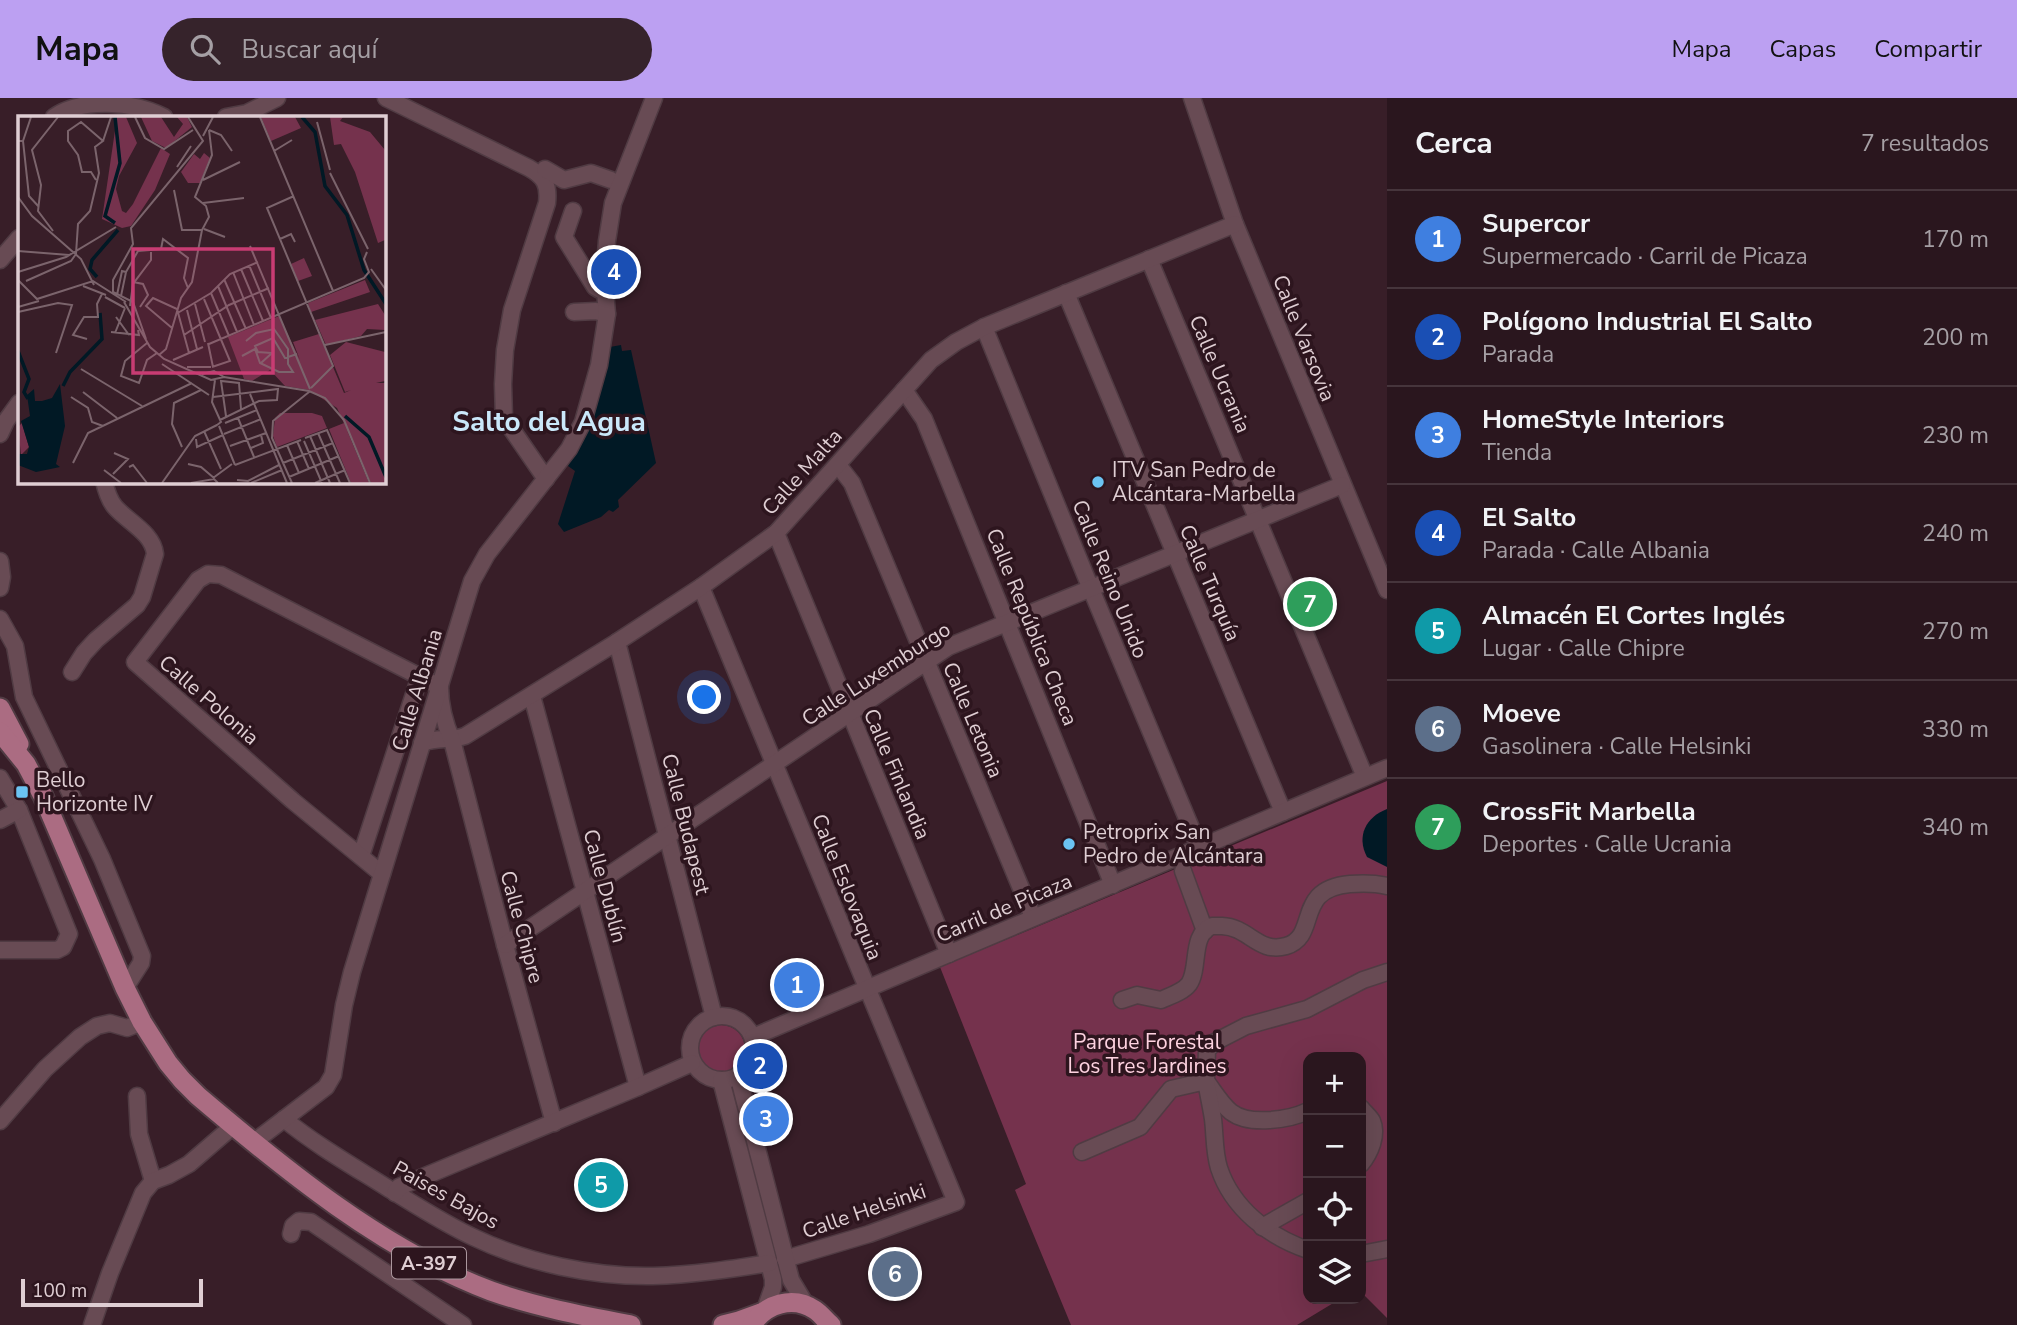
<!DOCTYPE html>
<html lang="es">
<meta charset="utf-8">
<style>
:root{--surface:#2a161e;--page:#36232b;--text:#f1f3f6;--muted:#a59fa4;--line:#46353c;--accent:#bca0f2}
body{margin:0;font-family:"Nunito Sans",sans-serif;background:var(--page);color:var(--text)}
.controls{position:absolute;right:21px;bottom:21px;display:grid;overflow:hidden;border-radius:14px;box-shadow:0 7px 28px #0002}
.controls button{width:63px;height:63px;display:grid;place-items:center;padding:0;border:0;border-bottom:2px solid var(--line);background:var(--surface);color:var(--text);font:35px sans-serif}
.scale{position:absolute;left:21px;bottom:18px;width:182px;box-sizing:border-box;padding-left:7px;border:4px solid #dfced3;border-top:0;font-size:19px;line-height:24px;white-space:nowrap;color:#dfced3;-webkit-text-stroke:5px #2d151e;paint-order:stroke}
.you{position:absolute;left:705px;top:600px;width:24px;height:24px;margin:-18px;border:5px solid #fff;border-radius:50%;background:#1a73e8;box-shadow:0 0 0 10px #1a73e833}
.badge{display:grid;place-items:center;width:46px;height:46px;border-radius:50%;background:var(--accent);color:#fff;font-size:23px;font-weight:700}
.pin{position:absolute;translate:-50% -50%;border:4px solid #fff;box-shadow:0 2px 7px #0006}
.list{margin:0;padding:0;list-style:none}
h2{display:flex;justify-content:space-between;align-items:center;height:91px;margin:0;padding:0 28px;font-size:30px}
h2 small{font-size:23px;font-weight:400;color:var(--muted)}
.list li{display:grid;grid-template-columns:46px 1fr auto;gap:21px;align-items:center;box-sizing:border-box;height:98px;padding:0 28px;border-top:2px solid var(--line)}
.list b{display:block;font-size:26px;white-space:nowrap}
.list p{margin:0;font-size:23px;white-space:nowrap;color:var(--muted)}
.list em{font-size:23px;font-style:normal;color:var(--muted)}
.icon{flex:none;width:38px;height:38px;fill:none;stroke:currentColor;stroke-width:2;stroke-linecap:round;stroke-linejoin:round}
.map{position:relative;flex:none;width:1387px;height:1227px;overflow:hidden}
header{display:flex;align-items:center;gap:42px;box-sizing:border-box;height:98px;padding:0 35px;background:var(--accent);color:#111}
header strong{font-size:33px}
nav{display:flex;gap:38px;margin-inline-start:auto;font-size:24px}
.search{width:490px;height:63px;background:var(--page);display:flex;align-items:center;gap:18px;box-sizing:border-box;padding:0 24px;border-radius:38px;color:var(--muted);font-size:26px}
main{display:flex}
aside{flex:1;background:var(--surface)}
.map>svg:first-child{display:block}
.green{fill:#75324d}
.water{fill:#011925}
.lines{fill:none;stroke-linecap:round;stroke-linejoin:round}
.minor-casing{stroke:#503b43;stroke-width:19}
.major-casing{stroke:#503b43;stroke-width:23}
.minor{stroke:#684b54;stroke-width:16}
.major{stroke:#ab6c82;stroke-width:19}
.poi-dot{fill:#6bc3f2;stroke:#2d151e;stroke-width:2.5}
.labels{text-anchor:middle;stroke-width:7;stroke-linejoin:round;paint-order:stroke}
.shield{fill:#2d151e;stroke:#aa969d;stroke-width:2}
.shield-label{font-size:19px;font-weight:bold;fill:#dfced3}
.street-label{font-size:21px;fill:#dfced3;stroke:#2d151e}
.poi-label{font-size:21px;fill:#dfced3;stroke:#2d151e;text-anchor:start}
.park-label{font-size:21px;fill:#fed2e0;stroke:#2d151e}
.district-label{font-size:28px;font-weight:bold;fill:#cae8fa;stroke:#2d151e}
.inset-river{fill:none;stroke:#011925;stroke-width:3.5}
.inset-road{fill:none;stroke:#7b646c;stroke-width:2}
.view{fill:#c83c73;fill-opacity:0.15;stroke:#c83c73;stroke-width:3.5}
.inset-edge{fill:none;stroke:#dfced3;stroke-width:3.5}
</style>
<header>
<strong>Mapa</strong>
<div class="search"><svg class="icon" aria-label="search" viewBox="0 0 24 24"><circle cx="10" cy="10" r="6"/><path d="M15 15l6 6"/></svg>Buscar aquí</div>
<nav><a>Mapa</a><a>Capas</a><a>Compartir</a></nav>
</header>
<main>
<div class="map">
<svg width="1387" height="1227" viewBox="0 0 1387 1227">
<rect width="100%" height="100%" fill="#381e28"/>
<g class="green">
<path d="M1387,683V1220L1361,1194V959H1308V1201H1340L1297,1227H1071L1015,1092L1026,1086L940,869Z"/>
<circle cx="721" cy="951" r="24"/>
</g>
<g class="water">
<path d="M621,247L622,253L631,252L656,365L618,402L619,409L613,414L609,412L601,419L564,434L558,426L575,373L568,368L586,332L610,249Z"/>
<path d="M1387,711V769L1367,759C1356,738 1366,719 1387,711Z"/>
</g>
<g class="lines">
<g class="minor-casing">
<g id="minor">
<path d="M386,0L529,70C545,79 549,87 547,105L512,212L505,252L503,286L504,320L546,381"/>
<path d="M1192,0L1235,126L1387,492"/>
<path d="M54,19C81,0 133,3 164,19"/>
<path d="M226,19L247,15L277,0"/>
<path d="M545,71L564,82L591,75L611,82"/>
<path d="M573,113L564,139L595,189L600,192H605"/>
<path d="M1149,161L1365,679"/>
<path d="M0,162L19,140"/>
<path d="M1066,195L1283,714"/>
<path d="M574,214L596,213L607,216"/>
<path d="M984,229L1091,491L1199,749"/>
<path d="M904,292L924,321L1113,787"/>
<path d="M0,336L6,323L19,305"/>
<path d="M838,367L852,385L1033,819"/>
<path d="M776,435L949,856"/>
<path d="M0,463L2,479L0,490"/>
<path d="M701,489L956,1104L869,1136L785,1161"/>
<path d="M0,521L15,548L24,599L102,761L142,858L141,865L125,890"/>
<path d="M617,544L714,919"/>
<path d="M72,574L84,555L96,542L137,507L142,499L155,456C153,435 128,424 115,409C109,402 106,392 104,383"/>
<path d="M532,598L638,989"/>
<path d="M422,645C437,639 450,643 465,638L617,544L701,489L776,435L931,262L956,244L984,229L1235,126"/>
<path d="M0,680L19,712L69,836L63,849L57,852H0"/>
<path d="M0,722L19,712"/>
<path d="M361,758L420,578"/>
<path d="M1183,773L1205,833"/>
<path d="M382,776L293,703L135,564L198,482L208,476L221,477L440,589C440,608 444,624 452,642L505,847L554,1025"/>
<path d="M505,847L948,549L1342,387"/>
<path d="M1122,902L1137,897L1161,902C1170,898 1183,894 1189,886C1200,870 1190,836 1212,828C1213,828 1221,828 1222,828C1249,829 1258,856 1286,848C1320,838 1293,791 1350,786C1362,785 1375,785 1387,788"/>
<circle cx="722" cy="950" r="32"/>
<path d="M753,939L1387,670"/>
<path d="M738,977L791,1182L806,1207"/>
<path d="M721,982L773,1181V1189L765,1212"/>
<path d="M137,998L139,1036L153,1083"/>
<path d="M1361,1010C1364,1014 1370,1019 1372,1023C1378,1037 1370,1055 1361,1066"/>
<path d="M1308,1013C1289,1022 1249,1028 1231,1014C1221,1006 1213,992 1206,983L1207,952L1215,944L1246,928L1307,911L1363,882L1387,874"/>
<path d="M284,1021C316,1047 351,1067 386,1089C414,1106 443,1125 473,1139C527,1165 593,1179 653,1178C692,1177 731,1171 769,1165"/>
<path d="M0,1023L45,971L80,939L97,928L110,925L127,930L142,924"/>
<path d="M254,1044L326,989L333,977L344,907L352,874L472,483L487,456L569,351L583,324L599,267L607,216L604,180L607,143L613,105L654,0"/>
<path d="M1082,1054L1140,1029L1171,991L1206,983C1208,995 1211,1008 1213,1021C1215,1037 1214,1054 1219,1070C1232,1110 1269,1139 1308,1152"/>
<path d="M395,1095L399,1089L638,989L692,965"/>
<path d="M1262,1129L1308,1103"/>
<path d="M291,1136L293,1128L299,1123L311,1124L463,1227"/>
<path d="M1361,1156L1387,1151"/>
<path d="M92,1227L110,1175L143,1095L153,1083L169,1077L189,1066L233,1028"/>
</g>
</g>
<g class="major-casing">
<g id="major">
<path d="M0,610L19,646"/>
<path d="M0,634L26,666L43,698L125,890L142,924L168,965L182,982L198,998C284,1071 384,1153 491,1193C536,1209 584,1218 631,1227"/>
<path d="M723,1227L739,1223L761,1215"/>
<path d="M752,1227C765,1206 793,1197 815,1212C821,1216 825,1222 831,1227"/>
</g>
</g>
<use href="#minor" class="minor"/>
<use href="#major" class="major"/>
</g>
<g class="poi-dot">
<circle cx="1098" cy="384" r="7"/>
<rect x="15" y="687" width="14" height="14" rx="3.5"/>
<circle cx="1069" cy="746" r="7"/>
</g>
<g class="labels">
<rect class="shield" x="392" y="1149.5" width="74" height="31" rx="5"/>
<g class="shield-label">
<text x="429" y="1172">A-397</text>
</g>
<g class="street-label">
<text transform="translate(1304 240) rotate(68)" y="7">Calle Varsovia</text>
<text transform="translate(1220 276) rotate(67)" y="7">Calle Ucrania</text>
<text transform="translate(802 374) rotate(-48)" y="7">Calle Malta</text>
<text transform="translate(1110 481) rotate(68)" y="7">Calle Reino Unido</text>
<text transform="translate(1210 485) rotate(67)" y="7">Calle Turquía</text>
<text transform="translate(1032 529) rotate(68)" y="7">Calle República Checa</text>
<text transform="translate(876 576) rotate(-33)" y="7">Calle Luxemburgo</text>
<text transform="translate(417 592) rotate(-73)" y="7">Calle Albania</text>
<text transform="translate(209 602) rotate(41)" y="7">Calle Polonia</text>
<text transform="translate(973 622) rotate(67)" y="7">Calle Letonia</text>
<text transform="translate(897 676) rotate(67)" y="7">Calle Finlandia</text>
<text transform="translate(686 726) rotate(76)" y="7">Calle Budapest</text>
<text transform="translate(605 788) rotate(75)" y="7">Calle Dublín</text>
<text transform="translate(847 789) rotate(68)" y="7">Calle Eslovaquia</text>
<text transform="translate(1004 810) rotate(-23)" y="7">Carril de Picaza</text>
<text transform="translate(522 829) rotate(75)" y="7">Calle Chipre</text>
<text transform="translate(446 1097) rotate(29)" y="7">Paises Bajos</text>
<text transform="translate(864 1113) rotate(-19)" y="7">Calle Helsinki</text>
</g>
<g class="poi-label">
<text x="1112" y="379">ITV San Pedro de<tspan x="1112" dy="24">Alcántara-Marbella</tspan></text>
<text x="36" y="689">Bello<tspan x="36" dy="24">Horizonte IV</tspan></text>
<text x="1083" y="741">Petroprix San<tspan x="1083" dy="24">Pedro de Alcántara</tspan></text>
</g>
<g class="park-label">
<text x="1147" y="951">Parque Forestal<tspan x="1147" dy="24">Los Tres Jardines</tspan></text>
</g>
<g class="district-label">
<text x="549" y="333">Salto del Agua</text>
</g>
</g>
<g transform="translate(18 18)">
<rect width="368" height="368" fill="#381e28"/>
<path d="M99,1H108L119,27L101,60L98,73L104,95L108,97L115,88L143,32L152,38L137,74L113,110L104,112L84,103ZM123,1H143L156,21L165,8L159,1H169L174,11L148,32L134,25ZM243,1H277L283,12L253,25ZM312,1H325L322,5L352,16L367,34V124L360,127L337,56L323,28L316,29ZM186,37L192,42L182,67H170L163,56L176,38L182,43ZM286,142L294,160L280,165L273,148ZM347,164L352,176L293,196L290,187ZM360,188L367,199V214L349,213L343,220L308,229L297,204ZM261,200L282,244L275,226L301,218L326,277L333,274L327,276L312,239L328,226L367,236V265L358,267H367V367H353L319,292L291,274L267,270L252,254L234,265L226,263L210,221ZM262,297H294L304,300L309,312L259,331L255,320L257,302ZM4,307L11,331L3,339L0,311ZM326,307L351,367H333L311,313Z" fill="#75324d"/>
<path d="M42,268L47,310L38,348L42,351L18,356L0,349V338H9L11,331L3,305L12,300L9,279L16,273L17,285H24L34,282Z" fill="#011925"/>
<path class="inset-river" d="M284,1L297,16L307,70L329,99L346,154L368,188M97,107L87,100L102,47L97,1M79,161L72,153L74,144L100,114M0,235L11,263L6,276L10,283M45,270L52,256L84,223L82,197M327,300L351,321L368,361"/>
<path class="inset-road" d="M117,1L127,22L146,33L175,14M242,1L315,175M299,6L312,54M191,14L203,19L214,35M185,20L195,1M0,25H5L11,80L21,91M5,25L13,1M85,25L93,1M256,35L274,24M159,51L173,30M312,57L350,133M185,64L222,46M156,74L164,114H184M276,80L249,92L315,250L293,272M0,81L14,100L63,143L76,169M185,87L226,82M186,113L207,121M35,115L20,95L23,69L14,34L40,1M262,123L273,118L277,126M232,130L292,273M0,135L51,139M231,149L253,202M223,153L245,205M353,153L368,174M0,156L48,141L98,111M215,156L236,209M206,163L228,213M0,164L19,183L75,165L108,186M8,165L53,145L58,138L60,108L72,95L81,57L77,31L85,25L63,6L50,15V25L60,39L64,56H73L78,64M115,166L125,168L130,179L122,191M65,170L88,179M200,170L219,216M193,177L211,220M99,179L104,155L108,156M103,180L108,156L120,135L143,133L145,123L170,142L166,162L170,172M87,181L107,192M186,183L212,245L194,251M106,186L132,231L146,243L193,264L206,261M177,188L187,226M112,190L115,168L133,144V136M0,191L21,185M169,194L179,233M0,196L40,187L54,189L38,237M158,198L193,177L212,158L240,146M98,201L111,219M154,212L128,190L135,182L159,193L171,237M93,216L121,219L120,214M97,217L107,192M166,219L211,189L251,172M69,223L55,219L66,201H80L79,188L84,178M128,223L115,186L95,176V164L115,128L113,112L185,25L170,1M129,227L107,245L103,260L121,267L129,244L139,237M190,227L195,251M191,228L346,162L351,156L346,143L349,136M307,229L368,216M141,239L148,233L163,182L174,166L184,114L191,101L188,90L177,81L194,39L191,14M224,240L237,233L242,247L261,256H275L270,248V233L256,213L238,217L228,225M155,244L185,231M243,247L254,237L240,236L237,230L255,222L267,242L279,238M144,248L191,279M169,251H193M63,253L124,290M184,258L196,255L206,261L291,275L307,282L326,304L352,367M197,264L194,286L203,306L199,309M65,276L99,302M232,278L269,367M53,281L70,292L74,306L85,310M195,281L260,273L259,284L241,285L202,304M208,300L203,265L221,267L223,293M220,302L236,341M207,307L239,294M201,310L217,349M186,315L203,353M300,317L322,367M206,318L243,303M292,320L312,367M287,322L309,314L332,367M178,323L179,331L205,319M279,325L291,353M286,325L304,367M269,329L281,357M212,330L248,317M164,331L154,308L156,287L183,274M233,332L245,327L243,319M55,347L70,317L174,267M265,347L315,327M170,348L183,351L196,362M217,349L283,324M111,351L115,349L129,367M86,354L103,367M95,358L110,343L96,337M271,361L321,340M195,362L214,348M219,364L230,365L261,349M144,367L177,320L199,309M173,367L196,363L200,367M233,367L264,354M274,367L254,322L255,305L291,276M297,367L327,354"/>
<path class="view" d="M115,133H255V257H115Z"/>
<rect width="368" height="368" class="inset-edge"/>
</g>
</svg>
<div class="controls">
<button>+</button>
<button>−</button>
<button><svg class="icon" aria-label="locate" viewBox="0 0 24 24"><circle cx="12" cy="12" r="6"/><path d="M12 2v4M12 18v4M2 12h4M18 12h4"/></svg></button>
<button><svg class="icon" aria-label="layers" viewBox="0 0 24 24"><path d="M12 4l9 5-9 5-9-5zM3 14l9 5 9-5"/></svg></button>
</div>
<div class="scale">100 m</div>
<div class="you"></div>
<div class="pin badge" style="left:797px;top:887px;background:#3f7fe0">1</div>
<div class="pin badge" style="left:760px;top:968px;background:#1a4fb4">2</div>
<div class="pin badge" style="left:766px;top:1021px;background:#3f7fe0">3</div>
<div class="pin badge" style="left:614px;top:174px;background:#1a4fb4">4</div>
<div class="pin badge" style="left:601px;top:1087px;background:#0f9aa8">5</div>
<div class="pin badge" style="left:895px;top:1176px;background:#5c6f8a">6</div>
<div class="pin badge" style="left:1310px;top:506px;background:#2e9e5b">7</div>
</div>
<aside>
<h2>Cerca<small>7 resultados</small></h2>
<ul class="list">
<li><span class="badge" style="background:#3f7fe0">1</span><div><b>Supercor</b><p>Supermercado · Carril de Picaza</p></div><em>170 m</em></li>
<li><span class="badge" style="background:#1a4fb4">2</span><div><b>Polígono Industrial El Salto</b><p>Parada</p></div><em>200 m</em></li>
<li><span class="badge" style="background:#3f7fe0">3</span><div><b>HomeStyle Interiors</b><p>Tienda</p></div><em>230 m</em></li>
<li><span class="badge" style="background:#1a4fb4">4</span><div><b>El Salto</b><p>Parada · Calle Albania</p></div><em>240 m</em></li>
<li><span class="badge" style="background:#0f9aa8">5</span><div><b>Almacén El Cortes Inglés</b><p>Lugar · Calle Chipre</p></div><em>270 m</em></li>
<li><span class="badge" style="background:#5c6f8a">6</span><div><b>Moeve</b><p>Gasolinera · Calle Helsinki</p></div><em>330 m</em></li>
<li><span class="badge" style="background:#2e9e5b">7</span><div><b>CrossFit Marbella</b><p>Deportes · Calle Ucrania</p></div><em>340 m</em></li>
</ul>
</aside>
</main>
